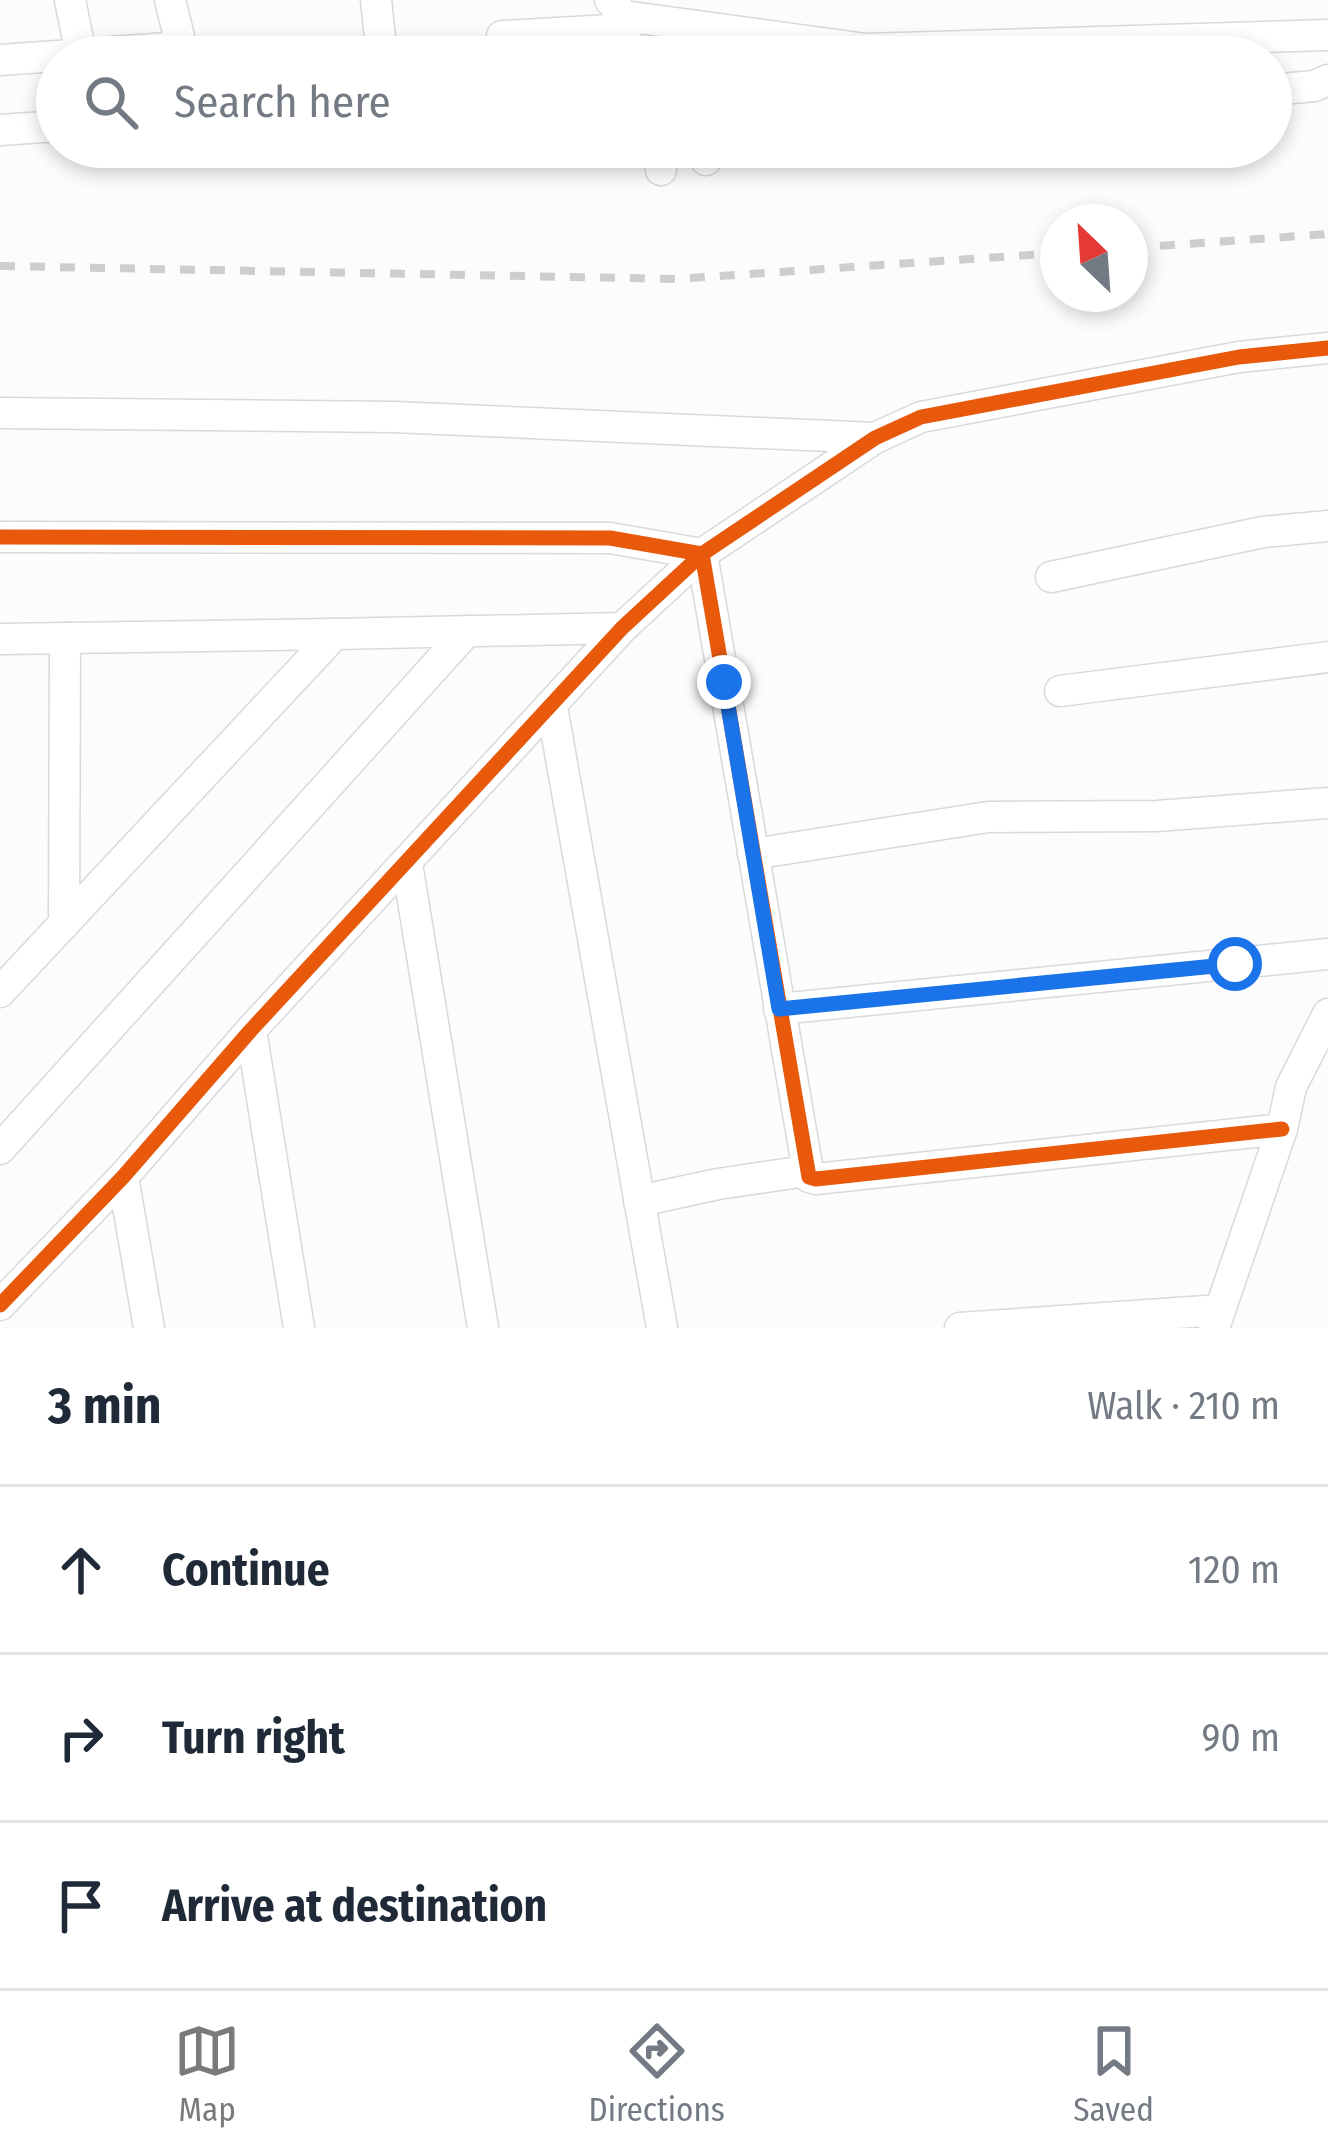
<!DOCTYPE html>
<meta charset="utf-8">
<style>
:root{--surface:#fff;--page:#f6f6f7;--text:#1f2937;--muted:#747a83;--line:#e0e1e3;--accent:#7a797c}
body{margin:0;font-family:"Fira Sans Condensed",sans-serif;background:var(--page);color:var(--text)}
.compass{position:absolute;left:1040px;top:204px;width:108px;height:108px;border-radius:50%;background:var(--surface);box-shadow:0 6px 18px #0003;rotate:335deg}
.stop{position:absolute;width:36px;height:36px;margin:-27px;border:9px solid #1a73e8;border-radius:50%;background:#fff}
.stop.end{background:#1a73e8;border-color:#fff;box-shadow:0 3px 12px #0008}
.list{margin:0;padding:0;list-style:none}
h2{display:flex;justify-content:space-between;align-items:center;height:156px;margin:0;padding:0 48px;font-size:51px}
h2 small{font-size:39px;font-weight:400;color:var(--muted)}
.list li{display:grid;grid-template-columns:78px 1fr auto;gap:36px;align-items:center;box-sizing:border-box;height:168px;padding:0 48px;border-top:3px solid var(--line)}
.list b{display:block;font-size:45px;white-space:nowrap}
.list em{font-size:39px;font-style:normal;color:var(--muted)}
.icon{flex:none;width:66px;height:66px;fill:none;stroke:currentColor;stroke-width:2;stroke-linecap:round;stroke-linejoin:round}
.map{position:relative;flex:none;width:1328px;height:1328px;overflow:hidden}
.search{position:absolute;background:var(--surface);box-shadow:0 6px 18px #0003;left:36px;right:36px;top:36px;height:132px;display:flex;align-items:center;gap:30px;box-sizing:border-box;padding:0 42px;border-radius:66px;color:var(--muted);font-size:45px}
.sheet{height:660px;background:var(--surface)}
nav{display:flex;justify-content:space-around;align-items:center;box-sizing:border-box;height:168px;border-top:3px solid var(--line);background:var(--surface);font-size:33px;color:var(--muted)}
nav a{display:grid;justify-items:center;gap:6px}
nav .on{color:var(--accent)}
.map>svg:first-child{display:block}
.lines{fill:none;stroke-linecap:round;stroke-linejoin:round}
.minor-casing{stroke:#d9d9db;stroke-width:33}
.minor{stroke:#fff;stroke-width:30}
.rail{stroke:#cececf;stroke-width:8;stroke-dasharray:15 15;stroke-linecap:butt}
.cycleway-casing{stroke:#fff;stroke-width:22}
.cycleway{stroke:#e8590c;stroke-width:15}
.route{stroke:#1a73e8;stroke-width:15}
</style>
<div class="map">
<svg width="1328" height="1328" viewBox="0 0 1328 1328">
<rect width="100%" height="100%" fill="#fcfcfd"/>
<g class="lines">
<g class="minor-casing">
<g id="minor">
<path d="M70,0L81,54"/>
<path d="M170,0L184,57"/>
<path d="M376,0L382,57"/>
<path d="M610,0L624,16L866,49L1328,35"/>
<path d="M502,36L627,29"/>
<path d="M0,60L181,47"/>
<path d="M1271,90L1314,86L1328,80"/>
<path d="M0,130L57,126"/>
<path d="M658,147L661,170"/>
<path d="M705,147L706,160"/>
<path d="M0,413L394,417L875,438"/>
<path d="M0,537L610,538L702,554L809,1177L816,1179L1282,1129"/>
<path d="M1051,577L1263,532L1328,526"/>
<path d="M0,639L335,634"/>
<path d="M1060,691L1328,657"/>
<path d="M552,707L662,1328"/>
<path d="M753,854L988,817L1157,816L1328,803"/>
<path d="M407,864L483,1328"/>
<path d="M64,924L65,638"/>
<path d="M0,992L335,634L622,628"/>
<path d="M779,1009L1328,954"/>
<path d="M251,1030L299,1328"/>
<path d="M0,1149L467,631"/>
<path d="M123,1177L149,1328"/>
<path d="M639,1201L718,1184L806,1171"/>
<path d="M0,1305L123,1177L251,1030L622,628L702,554L875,438L921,417L1239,357L1328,348"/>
<path d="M960,1328L1220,1310"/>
<path d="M1214,1328L1282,1129L1291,1087L1328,1014"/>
</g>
</g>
<use href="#minor" class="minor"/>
<g class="rail">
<path d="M1130,248L1328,234"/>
<path d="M0,266L676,279L1058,253"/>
</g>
<g class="cycleway-casing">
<g id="cycleway">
<path d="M0,537L610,538L702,554L809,1177L816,1179L1282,1129"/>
<path d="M0,1305L123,1177L251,1030L622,628L702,554L875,438L921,417L1239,357L1328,348"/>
</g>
</g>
<use href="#cycleway" class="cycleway"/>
</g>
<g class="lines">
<path class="route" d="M724,682L779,1009L1235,964"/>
</g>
</svg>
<svg class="compass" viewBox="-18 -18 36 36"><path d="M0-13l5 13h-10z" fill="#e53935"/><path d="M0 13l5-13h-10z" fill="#747a83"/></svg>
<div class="stop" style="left:1235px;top:964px"></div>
<div class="stop end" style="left:724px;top:682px"></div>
<div class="search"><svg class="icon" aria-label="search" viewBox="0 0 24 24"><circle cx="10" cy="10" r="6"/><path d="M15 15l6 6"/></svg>Search here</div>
</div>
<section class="sheet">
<h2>3 min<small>Walk · 210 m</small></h2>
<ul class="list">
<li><svg class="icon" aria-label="ahead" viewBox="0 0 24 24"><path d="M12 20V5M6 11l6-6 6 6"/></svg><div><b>Continue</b></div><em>120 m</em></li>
<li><svg class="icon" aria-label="right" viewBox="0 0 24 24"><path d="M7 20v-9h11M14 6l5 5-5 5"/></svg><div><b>Turn right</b></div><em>90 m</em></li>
<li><svg class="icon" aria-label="arrive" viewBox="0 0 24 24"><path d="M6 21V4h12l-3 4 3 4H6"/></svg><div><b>Arrive at destination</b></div></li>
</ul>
</section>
<nav>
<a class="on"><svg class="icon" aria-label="map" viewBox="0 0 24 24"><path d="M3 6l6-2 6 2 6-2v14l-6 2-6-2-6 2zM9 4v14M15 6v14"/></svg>Map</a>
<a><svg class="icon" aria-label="directions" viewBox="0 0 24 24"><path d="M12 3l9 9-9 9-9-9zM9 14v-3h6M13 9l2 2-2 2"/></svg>Directions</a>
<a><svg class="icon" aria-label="saved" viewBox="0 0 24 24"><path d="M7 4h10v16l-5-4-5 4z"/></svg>Saved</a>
</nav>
